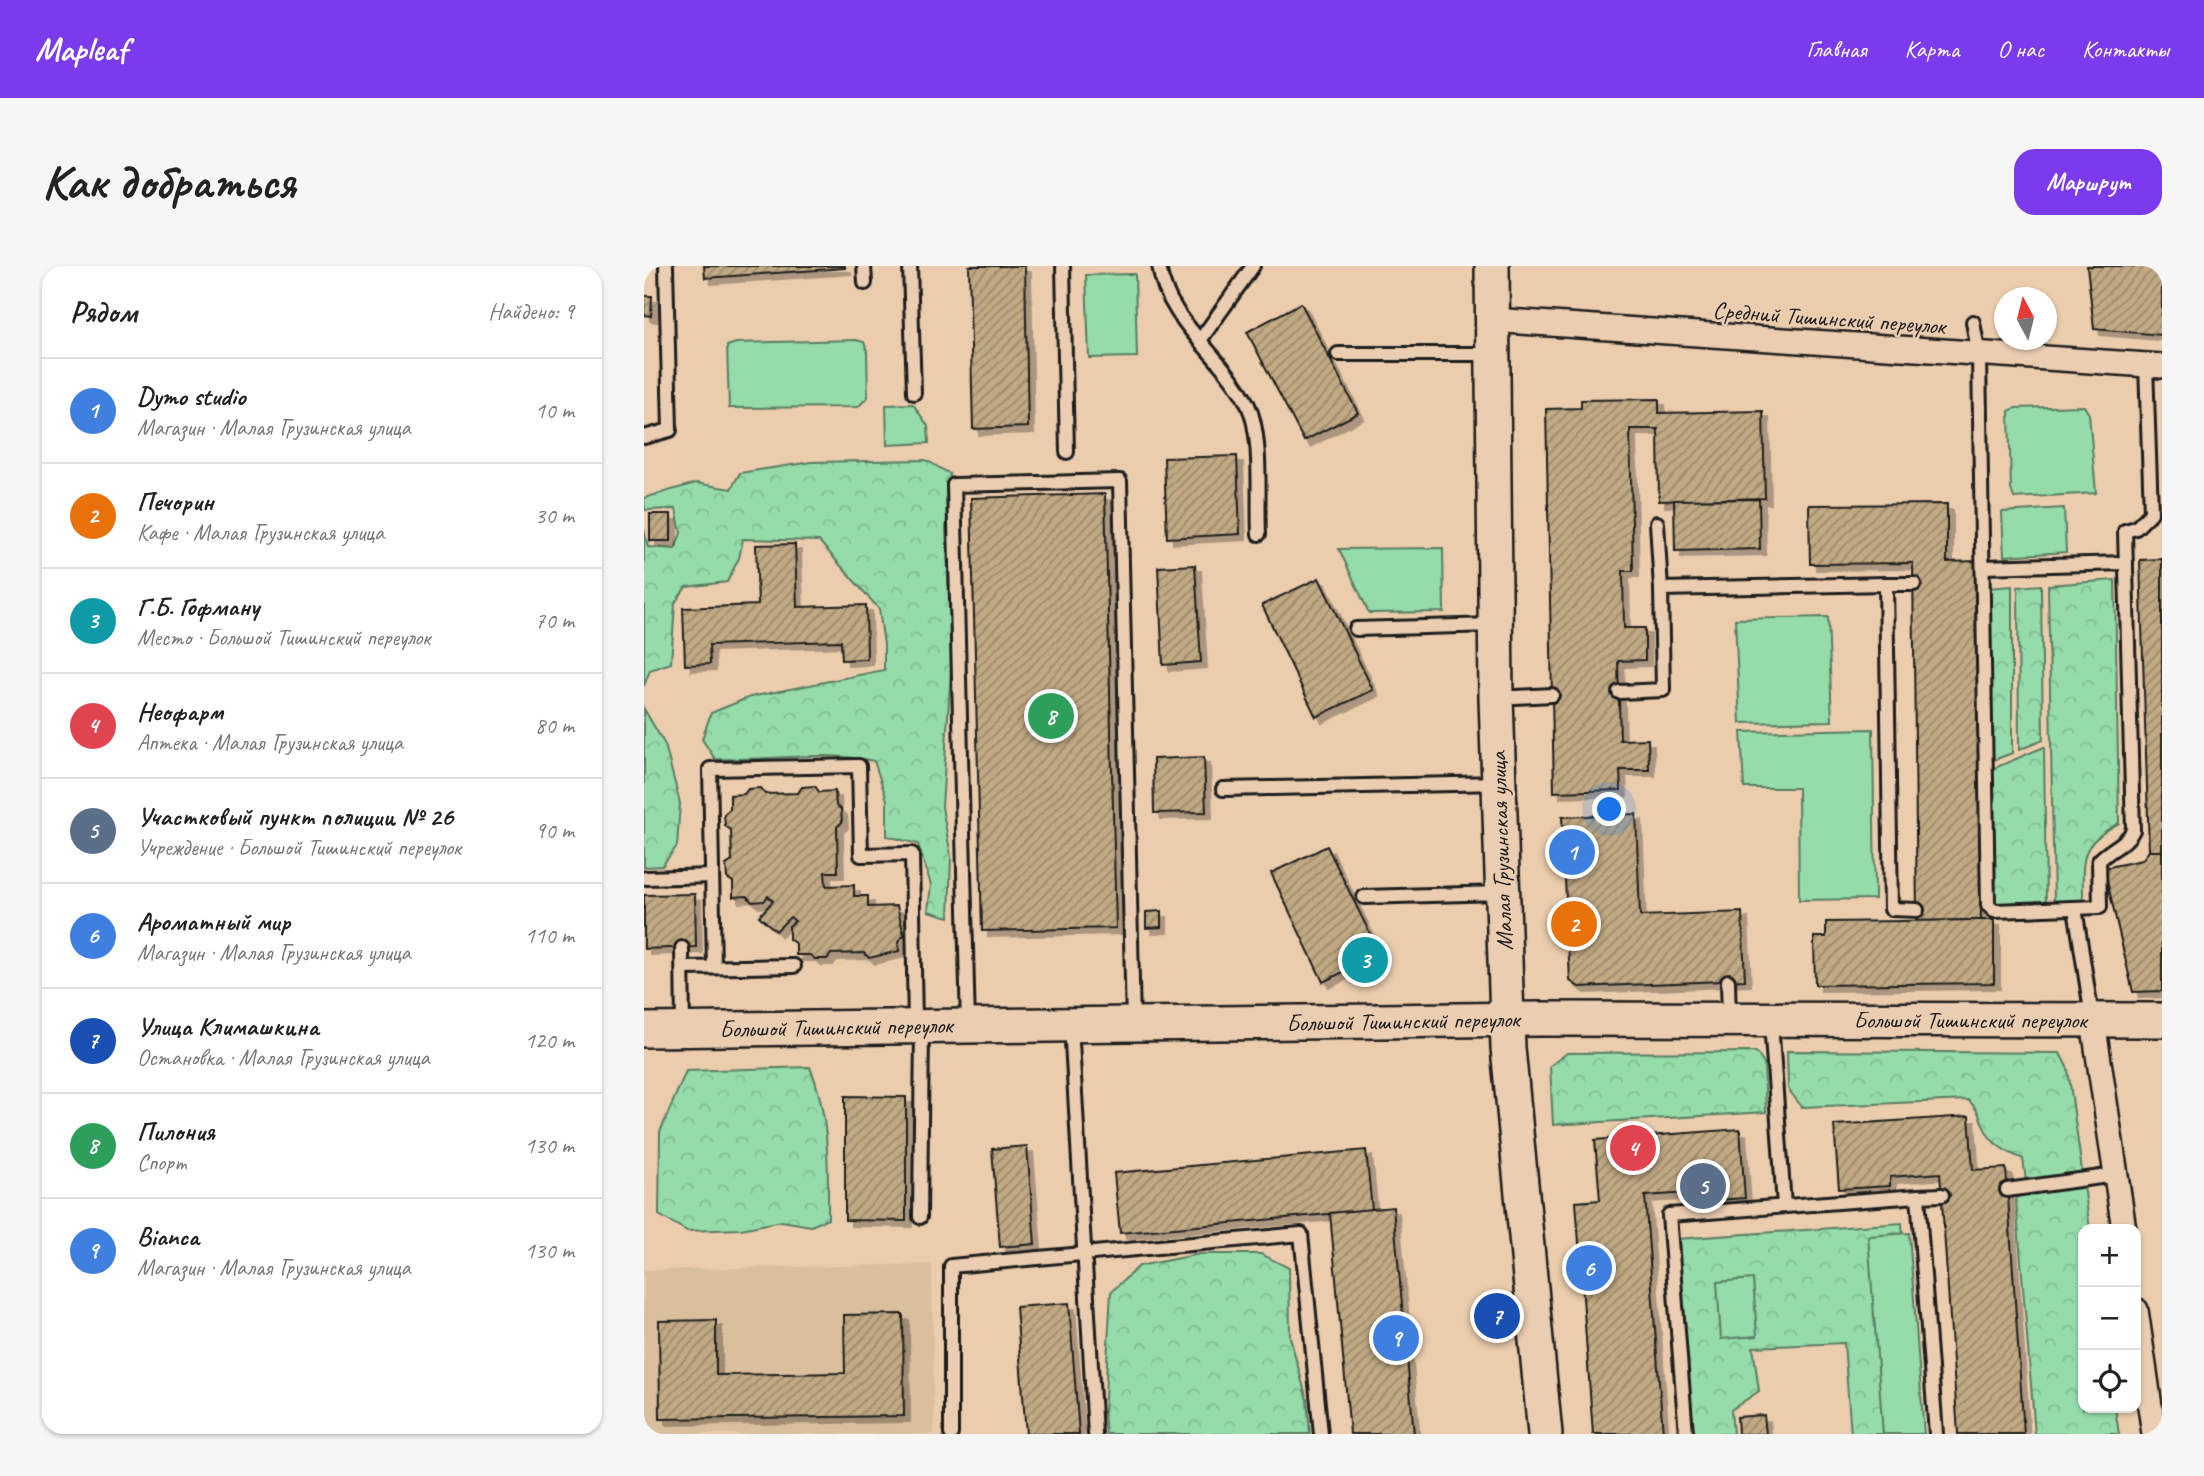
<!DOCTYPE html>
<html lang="ru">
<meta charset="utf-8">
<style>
:root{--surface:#fff;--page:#f6f6f6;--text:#222;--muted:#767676;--line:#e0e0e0;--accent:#7c3aed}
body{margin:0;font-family:Caveat,sans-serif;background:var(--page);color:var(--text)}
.controls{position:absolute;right:21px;bottom:21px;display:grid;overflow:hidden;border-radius:14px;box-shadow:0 2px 5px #0004}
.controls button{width:63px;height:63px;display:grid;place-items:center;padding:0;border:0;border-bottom:2px solid var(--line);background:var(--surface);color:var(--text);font:35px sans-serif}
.compass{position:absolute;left:1350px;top:21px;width:63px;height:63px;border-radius:50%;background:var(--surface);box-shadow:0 2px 5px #0004;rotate:353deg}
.you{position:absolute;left:966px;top:544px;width:24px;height:24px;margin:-18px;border:5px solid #fff;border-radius:50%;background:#1a73e8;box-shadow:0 0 0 10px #1a73e833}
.badge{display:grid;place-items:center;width:46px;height:46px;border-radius:50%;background:var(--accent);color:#fff;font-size:23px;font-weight:700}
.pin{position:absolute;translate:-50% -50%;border:4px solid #fff;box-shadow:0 2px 7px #0006}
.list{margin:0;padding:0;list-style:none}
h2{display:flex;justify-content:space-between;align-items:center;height:91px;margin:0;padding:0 28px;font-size:30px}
h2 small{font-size:23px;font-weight:400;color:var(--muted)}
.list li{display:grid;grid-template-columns:46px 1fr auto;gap:21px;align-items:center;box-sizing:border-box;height:105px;padding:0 28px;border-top:2px solid var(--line)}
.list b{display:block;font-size:26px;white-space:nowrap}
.list p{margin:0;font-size:23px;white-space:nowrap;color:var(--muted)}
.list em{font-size:23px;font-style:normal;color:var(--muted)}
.icon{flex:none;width:38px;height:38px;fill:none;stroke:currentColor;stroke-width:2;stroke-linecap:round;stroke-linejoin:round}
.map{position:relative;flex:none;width:1518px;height:1168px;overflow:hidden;border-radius:21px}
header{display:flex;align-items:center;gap:42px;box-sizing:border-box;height:98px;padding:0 35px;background:var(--accent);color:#fff}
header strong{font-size:33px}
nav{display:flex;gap:38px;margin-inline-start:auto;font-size:24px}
.intro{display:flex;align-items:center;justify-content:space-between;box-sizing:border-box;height:168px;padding:0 42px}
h1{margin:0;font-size:49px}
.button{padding:18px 32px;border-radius:21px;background:var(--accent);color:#fff;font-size:24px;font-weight:700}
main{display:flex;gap:42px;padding:0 42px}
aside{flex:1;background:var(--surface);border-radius:21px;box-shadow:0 2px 5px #0004}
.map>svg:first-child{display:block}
.built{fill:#dabf9d}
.forest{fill:url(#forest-crowns);stroke:#587c63;stroke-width:2}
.green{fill:#95dcaa;stroke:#587c63;stroke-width:2}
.building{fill:url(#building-hatch);stroke:#1c1c1c;stroke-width:2;filter:url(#shadow)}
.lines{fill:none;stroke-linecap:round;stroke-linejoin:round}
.lane-casing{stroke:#1c1c1c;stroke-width:18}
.street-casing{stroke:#1c1c1c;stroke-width:28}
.secondary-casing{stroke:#1c1c1c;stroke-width:38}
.lane{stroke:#ebcdb1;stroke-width:12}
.street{stroke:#ebcdb1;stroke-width:23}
.secondary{stroke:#ebcdb1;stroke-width:33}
.labels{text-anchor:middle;stroke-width:5;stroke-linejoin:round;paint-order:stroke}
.street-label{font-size:24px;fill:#1c1c1c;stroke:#ebcdb1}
</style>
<header>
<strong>Mapleaf</strong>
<nav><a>Главная</a><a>Карта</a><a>О нас</a><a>Контакты</a></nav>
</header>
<div class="intro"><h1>Как добраться</h1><a class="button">Маршрут</a></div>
<main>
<aside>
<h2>Рядом<small>Найдено: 9</small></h2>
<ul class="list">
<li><span class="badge" style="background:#3f7fe0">1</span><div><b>Dymo studio</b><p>Магазин · Малая Грузинская улица</p></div><em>10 m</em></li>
<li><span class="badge" style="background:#e8710a">2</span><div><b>Печорин</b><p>Кафе · Малая Грузинская улица</p></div><em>30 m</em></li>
<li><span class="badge" style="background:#0f9aa8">3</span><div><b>Г.Б. Гофману</b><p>Место · Большой Тишинский переулок</p></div><em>70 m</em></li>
<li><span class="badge" style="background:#e0444e">4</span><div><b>Неофарм</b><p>Аптека · Малая Грузинская улица</p></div><em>80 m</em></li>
<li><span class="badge" style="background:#5c6f8a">5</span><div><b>Участковый пункт полиции № 26</b><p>Учреждение · Большой Тишинский переулок</p></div><em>90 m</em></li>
<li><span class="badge" style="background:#3f7fe0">6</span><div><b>Ароматный мир</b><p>Магазин · Малая Грузинская улица</p></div><em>110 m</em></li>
<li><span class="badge" style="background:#1a4fb4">7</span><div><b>Улица Климашкина</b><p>Остановка · Малая Грузинская улица</p></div><em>120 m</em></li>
<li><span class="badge" style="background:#2e9e5b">8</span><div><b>Пилония</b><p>Спорт</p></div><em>130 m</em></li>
<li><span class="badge" style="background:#3f7fe0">9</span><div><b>Bianca</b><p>Магазин · Малая Грузинская улица</p></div><em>130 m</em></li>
</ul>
</aside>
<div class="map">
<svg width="1518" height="1168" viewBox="0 0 1518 1168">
<defs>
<pattern id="forest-crowns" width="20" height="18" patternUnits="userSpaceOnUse" patternTransform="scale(1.75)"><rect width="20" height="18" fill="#95dcaa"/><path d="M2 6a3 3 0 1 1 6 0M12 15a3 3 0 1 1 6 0" fill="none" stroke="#80bc92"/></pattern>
<pattern id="building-hatch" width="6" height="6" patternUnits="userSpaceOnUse" patternTransform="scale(1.75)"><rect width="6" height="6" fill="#c0a983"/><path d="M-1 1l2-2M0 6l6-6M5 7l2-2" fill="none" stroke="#9b896a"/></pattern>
<filter id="shadow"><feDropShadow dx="6" dy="6" stdDeviation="0" flood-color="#0004"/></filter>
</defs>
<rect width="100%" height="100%" fill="#ebcdad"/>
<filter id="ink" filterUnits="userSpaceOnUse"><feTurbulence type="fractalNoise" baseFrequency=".0143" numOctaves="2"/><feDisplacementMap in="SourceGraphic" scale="14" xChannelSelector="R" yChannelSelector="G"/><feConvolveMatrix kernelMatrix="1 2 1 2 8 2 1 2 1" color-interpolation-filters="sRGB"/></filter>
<g filter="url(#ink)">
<path class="built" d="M288,998L290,1168H0V1004Z"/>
<g class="forest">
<path d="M282,194L306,208L302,262L308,387L298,541L307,590L305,651L284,645L287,619L274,578L243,570V534L230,495C178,484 124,495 71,493L58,473L67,447L106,431L240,404V379L235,343L175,275L99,273L95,292L83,316L42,321L31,337L27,397L6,404L0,420V263L4,281L31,283L37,267L32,243L1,244L0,232L52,217L87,223L96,207L167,196Z"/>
<path d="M1471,314L1475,557C1434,579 1439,592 1439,635L1410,636L1404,319Z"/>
<path d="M1397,319L1399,474L1375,484L1374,321Z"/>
<path d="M1368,320V487L1345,496L1343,322Z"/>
<path d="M0,443L21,479L36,537L33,580L18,600L0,601Z"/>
<path d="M1400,481L1402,637L1350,639L1346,504Z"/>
<path d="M1143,785L1416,787L1424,803L1446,963H1439V1142H1471L1475,1168H1391L1372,934L1382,915L1379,893C1366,887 1351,881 1343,867C1335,853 1338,847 1324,834L1158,841L1144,823Z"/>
<path d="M1112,786L1120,798L1122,846L909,859L906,800L923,787Z"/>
<path d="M166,801C186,850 184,900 184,953L167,960L138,955L97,963L43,965L15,949L16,866L42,805Z"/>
<path d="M1258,957L1271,1168H1207L1200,1077L1109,1081L1115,1125L1087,1144L1089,1168H1050L1033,973Z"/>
<path d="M556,988H617L645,1002L646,1071L663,1134L666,1168H462L460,1148L467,1026L495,1000Z"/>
</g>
<g class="green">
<path d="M491,8L493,91L445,92L442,9Z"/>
<path d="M212,74L220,76L223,85L224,131L214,141L85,142L83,80L92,77Z"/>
<path d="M269,138L284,160L285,177L243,179L242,139Z"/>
<path d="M1440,140L1445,148L1452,227L1370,232L1367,223L1365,145L1371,142Z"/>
<path d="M1420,242L1422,286L1360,290L1358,246Z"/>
<path d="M799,282L800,346L725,347L695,283Z"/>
<path d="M1184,351L1188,455L1096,457L1091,353Z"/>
<path d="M1229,463L1231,633L1155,634L1154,522H1100L1097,466Z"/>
<path d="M1265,967L1280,1168H1239L1224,970Z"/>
<path d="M1109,1013L1113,1070L1077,1073L1073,1016Z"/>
</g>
<g class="building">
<path d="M60,0H201V2L61,12Z"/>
<path d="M325,0H381L384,161L329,163Z"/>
<path d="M1443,0H1518V69L1450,63Z"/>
<path d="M0,30H8L7,50L0,49Z"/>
<path d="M657,37L714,147L660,175L603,66Z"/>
<path d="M1015,133V147L1119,145L1121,232L1015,235L1014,163H986L989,305H979L980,362H1001V394L974,395L976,474L1004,473L1005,504H976L977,524L910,526L902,143L937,142V134Z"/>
<path d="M593,190L596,268L523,272L520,192Z"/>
<path d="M461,228L472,662L338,665L327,232Z"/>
<path d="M1115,233L1116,283L1031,285L1030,234Z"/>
<path d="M1303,238V296L1333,295L1337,654L1273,655L1269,297L1166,298L1165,239Z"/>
<rect x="6" y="248" width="21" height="27"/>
<path d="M151,278L153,341L222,339L223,393L198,394L197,375L65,379L66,398L41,399L39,342L114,339L112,279Z"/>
<path d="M1518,293V585H1505L1496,294Z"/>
<path d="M551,299L557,396L519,399L514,301Z"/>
<path d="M675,312L729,424L672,451L618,339Z"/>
<path d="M560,491L562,546L510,547L509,493Z"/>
<path d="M171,520L175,526L191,525L192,540L197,543L198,556L193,561L194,606H181L182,620L210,619V630H224V641L253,640L260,669L254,675L255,685L225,692L220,687L187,688L183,693H171L166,689H152V678L145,673V660L151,655L146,651L132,665L115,650L129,635L124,630L120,635L108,636L103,630L89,631V616L83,612L82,599L88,595L87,564L81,560L80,548L86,543V529L100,528L104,523L116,522L121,528L154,527L158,521Z"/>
<path d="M992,548L996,650L1098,646L1101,714L935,721L926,715L918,551Z"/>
<path d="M683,580L736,688L679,716L627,607Z"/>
<path d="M1505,585H1518V725L1489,726L1460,602L1498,594Z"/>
<path d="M51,628L52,681L0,683V629Z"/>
<path d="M517,645V661L502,662V646Z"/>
<path d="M1337,654H1350V717L1171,719L1170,671H1182V656Z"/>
<path d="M201,830L262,831V955L201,954Z"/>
<path d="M1325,850L1329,904L1362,902L1380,1168H1314L1296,907L1246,911V920L1195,923L1190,859Z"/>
<path d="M1096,863L1101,932L1046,936L1045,927L1001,930L1019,1168H949L932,936L956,934L951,874Z"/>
<path d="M383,880L391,978L356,981L348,883Z"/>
<path d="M722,884L728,944L476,967L470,907Z"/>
<path d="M749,941L770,1168H706L686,947Z"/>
<path d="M425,1037L435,1168H382L372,1041Z"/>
<path d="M259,1048L260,1150L16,1153L15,1055L72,1054V1109L201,1107L200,1049Z"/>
<path d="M1120,1149L1122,1168H1094L1093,1151Z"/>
</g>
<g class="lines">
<g class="lane-casing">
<g id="lane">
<path d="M220,0L221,17"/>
<path d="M266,0L270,127"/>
<path d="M419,0L423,186"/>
<path d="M515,0C523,56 580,90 604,139C619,171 613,232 615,268"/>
<path d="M1329,56L1335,90L1344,639L1350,645L1456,641L1455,595C1465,583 1482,579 1489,564L1481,265L1492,262L1507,247L1502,99"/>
<path d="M557,73L609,0"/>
<path d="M694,88H848"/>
<path d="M0,171L26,164L22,0"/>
<path d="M1013,257L1017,323"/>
<path d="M1339,301L1482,297"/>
<path d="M1242,318H1270"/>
<path d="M712,363L850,359"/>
<path d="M975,426L1019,424L1017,323L1242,318L1247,643L1273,644"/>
<path d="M852,432L908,429"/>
<path d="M579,523L855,517"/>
<path d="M2,612L68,610"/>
<path d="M720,631L856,627"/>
<path d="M1431,642L1448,751"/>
<path d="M38,682L39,763"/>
<path d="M70,701L66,503L215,500L217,589L268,588L271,759"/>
<path d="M39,702L150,700"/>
<path d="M1084,715L1085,753"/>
<path d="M1127,756L1140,940"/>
<path d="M427,759L451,1168"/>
<path d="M324,760L310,219L476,215L489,756"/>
<path d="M1363,924L1471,909"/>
<path d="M1274,930L1298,929"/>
<path d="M276,951L278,763"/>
<path d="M307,1168V1000L657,968L677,1168"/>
<path d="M1042,1168L1025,949L1274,930L1292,1168"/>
</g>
</g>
<g class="street-casing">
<g id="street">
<path d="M848,54L1518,100"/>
<path d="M1449,755L1480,963"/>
<path d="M1492,1044L1510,1168"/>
</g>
</g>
<g class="secondary-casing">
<g id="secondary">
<path d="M848,0L852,432L864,782L901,1168"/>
<path d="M0,764L896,753L1518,754"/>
</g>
</g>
<use href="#lane" class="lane"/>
<use href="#street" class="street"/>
<use href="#secondary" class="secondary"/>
</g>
</g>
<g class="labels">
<g class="street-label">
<text transform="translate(1185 52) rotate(4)" y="8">Средний Тишинский переулок</text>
<text transform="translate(857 585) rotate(-92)" y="8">Малая Грузинская улица</text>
<text x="1326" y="762">Большой Тишинский переулок</text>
<text transform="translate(759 755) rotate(-1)" y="8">Большой Тишинский переулок</text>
<text transform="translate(192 761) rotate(-1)" y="8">Большой Тишинский переулок</text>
</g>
</g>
</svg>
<div class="controls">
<button>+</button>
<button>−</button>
<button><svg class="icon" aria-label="locate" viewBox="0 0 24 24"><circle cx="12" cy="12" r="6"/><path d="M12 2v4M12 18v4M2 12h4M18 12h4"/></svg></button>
</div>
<svg class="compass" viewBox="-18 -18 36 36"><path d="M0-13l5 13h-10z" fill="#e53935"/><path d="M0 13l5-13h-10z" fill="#767676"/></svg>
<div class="you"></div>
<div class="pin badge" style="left:928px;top:586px;background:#3f7fe0">1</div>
<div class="pin badge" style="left:930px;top:658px;background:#e8710a">2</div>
<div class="pin badge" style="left:721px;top:694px;background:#0f9aa8">3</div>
<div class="pin badge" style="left:989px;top:882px;background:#e0444e">4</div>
<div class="pin badge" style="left:1059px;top:920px;background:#5c6f8a">5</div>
<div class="pin badge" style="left:945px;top:1002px;background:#3f7fe0">6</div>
<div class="pin badge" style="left:853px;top:1050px;background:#1a4fb4">7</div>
<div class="pin badge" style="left:407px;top:450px;background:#2e9e5b">8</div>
<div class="pin badge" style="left:752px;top:1072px;background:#3f7fe0">9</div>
</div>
</main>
